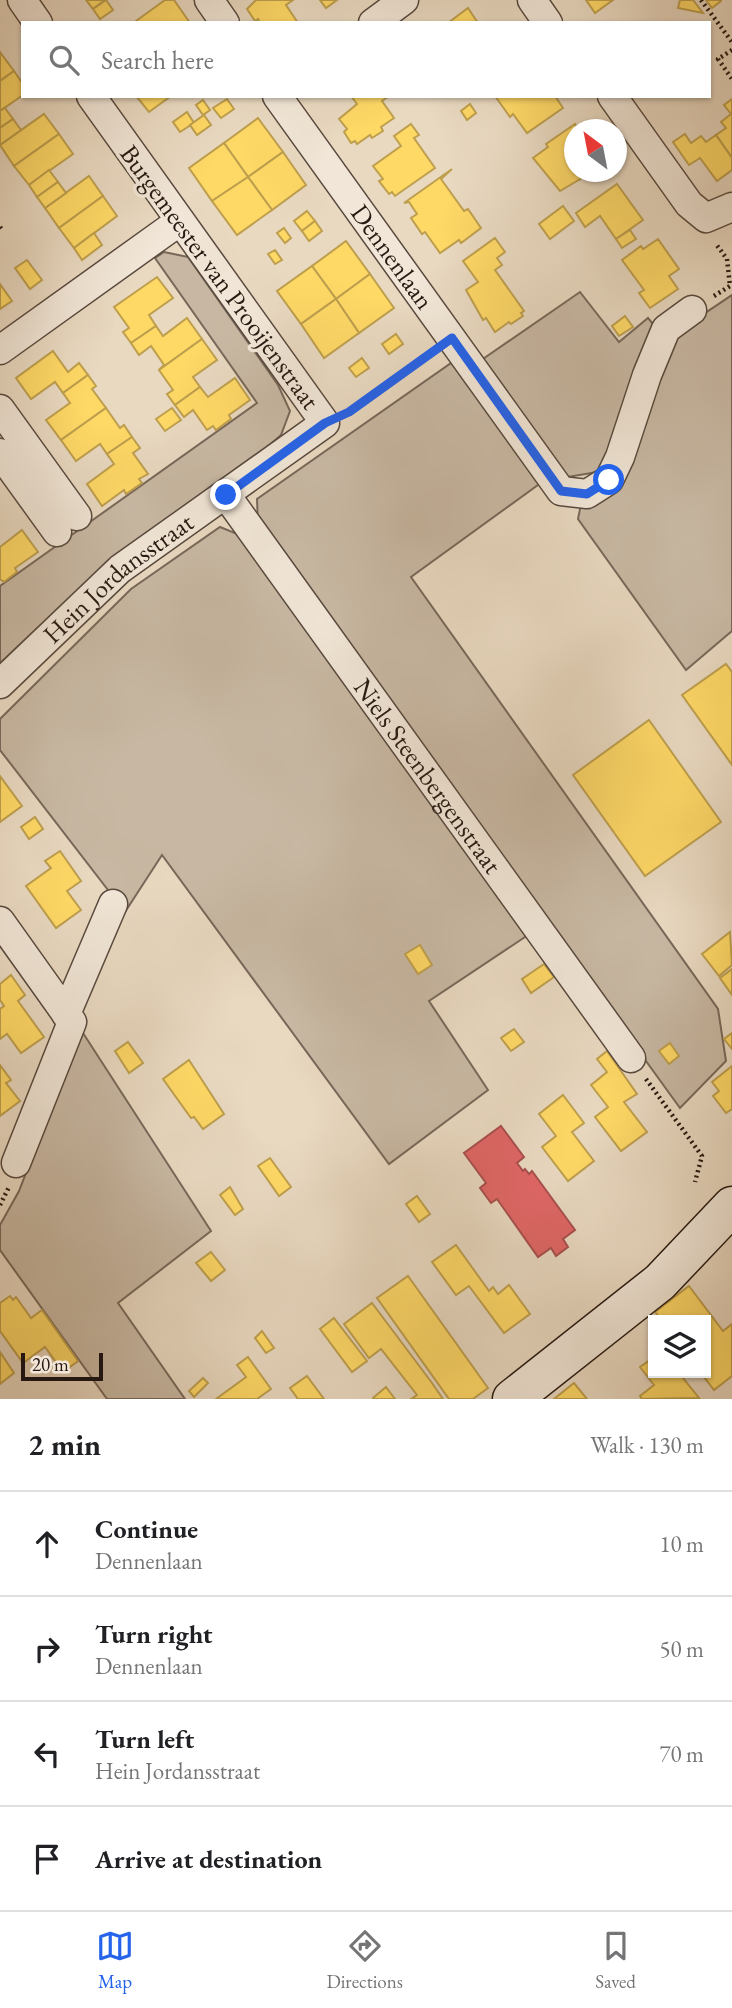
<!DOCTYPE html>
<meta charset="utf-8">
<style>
:root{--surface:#fff;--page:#f6f6f6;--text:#202124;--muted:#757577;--line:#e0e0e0;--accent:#2563eb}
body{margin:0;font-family:"EB Garamond",serif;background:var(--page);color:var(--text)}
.controls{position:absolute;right:21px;bottom:21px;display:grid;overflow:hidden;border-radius:0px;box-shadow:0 2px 5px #0004}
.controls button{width:63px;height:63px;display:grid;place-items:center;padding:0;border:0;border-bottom:2px solid var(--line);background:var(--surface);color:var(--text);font:35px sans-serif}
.compass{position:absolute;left:564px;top:119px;width:63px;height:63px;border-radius:50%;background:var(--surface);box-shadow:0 2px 5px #0004;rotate:328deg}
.scale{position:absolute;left:21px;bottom:18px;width:82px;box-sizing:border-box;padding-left:7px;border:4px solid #271912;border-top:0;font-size:19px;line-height:24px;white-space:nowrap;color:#271912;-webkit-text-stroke:5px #f1e6d7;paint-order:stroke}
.stop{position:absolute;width:21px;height:21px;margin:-16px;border:5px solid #2563eb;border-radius:50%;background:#fff}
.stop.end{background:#2563eb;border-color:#fff;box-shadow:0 2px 7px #0008}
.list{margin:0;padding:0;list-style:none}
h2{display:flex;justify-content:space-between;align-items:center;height:91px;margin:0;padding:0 28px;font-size:30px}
h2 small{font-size:23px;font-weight:400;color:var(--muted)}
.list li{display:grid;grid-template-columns:46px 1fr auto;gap:21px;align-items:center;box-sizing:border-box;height:105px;padding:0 28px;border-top:2px solid var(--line)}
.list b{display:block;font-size:26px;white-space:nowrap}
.list p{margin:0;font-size:23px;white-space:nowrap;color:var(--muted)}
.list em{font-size:23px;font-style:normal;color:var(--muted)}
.icon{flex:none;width:38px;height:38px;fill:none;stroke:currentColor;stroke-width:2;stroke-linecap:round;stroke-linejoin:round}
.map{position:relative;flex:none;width:732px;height:1399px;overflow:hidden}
.search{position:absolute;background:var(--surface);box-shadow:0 2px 5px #0004;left:21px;right:21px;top:21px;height:77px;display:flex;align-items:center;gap:18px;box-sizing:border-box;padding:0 24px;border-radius:0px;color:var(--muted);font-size:26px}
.sheet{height:511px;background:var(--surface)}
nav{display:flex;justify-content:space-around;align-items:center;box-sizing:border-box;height:98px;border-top:2px solid var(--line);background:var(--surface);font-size:19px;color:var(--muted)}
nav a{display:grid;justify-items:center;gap:4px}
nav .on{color:var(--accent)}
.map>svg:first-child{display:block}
.green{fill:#c8b8a3;stroke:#78685a;stroke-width:2}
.homes{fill:#ffd966;stroke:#be9f4d;stroke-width:2}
.shops{fill:#e06666;stroke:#a84f4d;stroke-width:2}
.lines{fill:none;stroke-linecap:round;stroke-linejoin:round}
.street-casing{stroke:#58493e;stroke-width:31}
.secondary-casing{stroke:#271912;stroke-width:41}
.path{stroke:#271912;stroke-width:4.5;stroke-dasharray:2 3.5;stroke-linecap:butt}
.street{stroke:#f1e6d7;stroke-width:28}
.secondary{stroke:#f1e6d7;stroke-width:38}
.route{stroke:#2563eb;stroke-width:9}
.labels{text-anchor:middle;stroke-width:7;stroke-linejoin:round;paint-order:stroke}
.street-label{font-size:26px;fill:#271912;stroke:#f1e6d7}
</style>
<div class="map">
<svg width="732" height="1399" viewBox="0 0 732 1399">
<rect width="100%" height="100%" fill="#e9d9c1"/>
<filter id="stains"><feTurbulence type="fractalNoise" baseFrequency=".00286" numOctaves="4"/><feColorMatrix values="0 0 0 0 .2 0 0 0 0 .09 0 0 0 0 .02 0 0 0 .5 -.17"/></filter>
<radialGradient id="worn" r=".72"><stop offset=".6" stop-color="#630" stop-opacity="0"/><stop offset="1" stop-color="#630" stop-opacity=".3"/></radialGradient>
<g class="green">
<path d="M164,252L188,257L278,385L290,411L281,435L257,456L146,534L67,600L0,663V586L257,403L155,258Z"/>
<path d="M580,292L619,342L648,318L658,330L603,471L562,478L480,361Z"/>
<path d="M732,295V631L686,670L578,519L581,504L674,334Z"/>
<path d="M454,361L542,482L411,577L718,1009L726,1061L680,1108L258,525L257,499Z"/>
<path d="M220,527L240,535L531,933L429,1001L488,1090L389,1164L162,855L125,912L0,750V719L131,589Z"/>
<path d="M83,1033L211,1231L118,1303L185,1399H107L0,1250V1225L19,1191L56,1095L69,1053Z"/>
</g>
<g class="homes">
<path d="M86,0H105L93,9Z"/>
<path d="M106,0L113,10L100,19L93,9Z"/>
<path d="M165,0H174L190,23H137L136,21Z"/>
<path d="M256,0H293L286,5L298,23H260L258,19L255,21L247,9Z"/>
<path d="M320,0H337L326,8Z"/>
<path d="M586,0H613L595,13Z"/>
<path d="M680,0H693L703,13L678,8Z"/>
<path d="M706,0H721V1L712,8Z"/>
<path d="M468,8L478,23H448Z"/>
<path d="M0,52L14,71L0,81Z"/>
<path d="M14,71L23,84V95L0,111V81Z"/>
<path d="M136,96H171L149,112Z"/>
<path d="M351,96H389L382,101L394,118L381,127L383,131L372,138L370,135L357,144L355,141L351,143L344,132L347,129L339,119L357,104Z"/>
<path d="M495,96H555L563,108L527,133L513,114L510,117Z"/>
<path d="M227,99L234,109L221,118L213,108Z"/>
<path d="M732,99V158L716,135L726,128L721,122L731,114L724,105Z"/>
<path d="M203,100L210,110L203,115L196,105Z"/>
<path d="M470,104L476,113L467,120L461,111Z"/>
<path d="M5,108L13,119L0,128V111Z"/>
<path d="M187,112L194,123L180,132L173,122Z"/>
<path d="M44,114L59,134L14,166L0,145Z"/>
<path d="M204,115L211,125L197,135L190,125Z"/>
<path d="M258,118L283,152L248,177L224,143Z"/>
<path d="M13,119L21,130L0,145V128Z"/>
<path d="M411,124L419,135L414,138L435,168L395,196L392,192L389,194L379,181L383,179L373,166L401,146L394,136Z"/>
<path d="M575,124L578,130H574V172H592L560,191L533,158L548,147L546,144Z"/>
<path d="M59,134L73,154L29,185L14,166Z"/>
<path d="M685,134L691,143L701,136L706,142L716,135L732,158V170L717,181L700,158L689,165L673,142Z"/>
<path d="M224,143L248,177L212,201L189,168Z"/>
<path d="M283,152L306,185L272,210L248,177Z"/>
<path d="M452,169L441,179L464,211L468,209L481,228L461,243L459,240L440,253L425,232L422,234L411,218L417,214L409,202L404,203Z"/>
<path d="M49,170L58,182L37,197L29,185Z"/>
<path d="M89,176L103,196L59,228L45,208Z"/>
<path d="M248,177L272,210L237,235L212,201Z"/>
<path d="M58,182L66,193L45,208L37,197Z"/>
<path d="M617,184L643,220L616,239L600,216L585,227L576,213Z"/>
<path d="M103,196L117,216L74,248L59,228Z"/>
<path d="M563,206L574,221L550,239L539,224Z"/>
<path d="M307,211L315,221L302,231L294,221Z"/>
<path d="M315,221L322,231L309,241L302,231Z"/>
<path d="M284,228L291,238L285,243L277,233Z"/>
<path d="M630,230L636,239L622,248L616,239Z"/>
<path d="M94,233L102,245L82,260L74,248Z"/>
<path d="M495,238L505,252L497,258L502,265L495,270L524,311L521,313L523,316L511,324L509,322L495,332L486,318L483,320L466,290L478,282L463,261Z"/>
<path d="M658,239L679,269L669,276L678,289L650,308L639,293L644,290L622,260L641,246L643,249Z"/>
<path d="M346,241L370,274L336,299L312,266Z"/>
<path d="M275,250L282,260L275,264L268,254Z"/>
<path d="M27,260L42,280L30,289L15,268Z"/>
<path d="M312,266L336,299L301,324L277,291Z"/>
<path d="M370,274L394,308L359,333L336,299Z"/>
<path d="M157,277L173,298L149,315L156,326L131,343L123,332L129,328L114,307Z"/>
<path d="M0,284L12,301L0,309Z"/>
<path d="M336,299L359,333L324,358L301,324Z"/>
<path d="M625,316L633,327L619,336L612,326Z"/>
<path d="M187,318L202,339L159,370L164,365L151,346L139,355L131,343L156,326L163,336Z"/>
<path d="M396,334L403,344L389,354L382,344Z"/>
<path d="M202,339L217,360L193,377L200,387L175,405L167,394L173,390L159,370Z"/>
<path d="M53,351L68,372L79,363L88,375L63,393L55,382L31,399L16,378Z"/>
<path d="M362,358L369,368L356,377L349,368Z"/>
<path d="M88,375L96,386L92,389L106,408L61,440L46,420L70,403L63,393Z"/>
<path d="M235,378L250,400L229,415L231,419L216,430L213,426L207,430L193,410L184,417L175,405L200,387L208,397Z"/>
<path d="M106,408L120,428L124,425L132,437L107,454L100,444L76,461L61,440Z"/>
<path d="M172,408L181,420L165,431L156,419Z"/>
<path d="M132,437L140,448L133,453L148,474L139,479L142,483L126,494L124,490L102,506L87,484L114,464L107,454Z"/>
<path d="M22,530L38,552L15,568L17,572L4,582L0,579V547Z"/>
<path d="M726,664L732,672V765L682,695Z"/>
<path d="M649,720L721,822L645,876L573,775Z"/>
<path d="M0,776L22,806L0,822Z"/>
<path d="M35,817L43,829L29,839L21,827Z"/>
<path d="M60,851L81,881L67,891L81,910L56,928L26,886L51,868L45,861Z"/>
<path d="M730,932L732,965L719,976L702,954Z"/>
<path d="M420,945L432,965L418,974L405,954Z"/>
<path d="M544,964L554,977L531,993L522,979Z"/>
<path d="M732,969V995L720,978Z"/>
<path d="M11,975L25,995L18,1001L44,1037L21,1053L7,1034L0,1039V1009L4,1006L0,1000V984Z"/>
<path d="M514,1029L524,1042L511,1051L501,1038Z"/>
<path d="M732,1033V1049L724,1039Z"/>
<path d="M128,1042L143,1063L129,1073L115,1051Z"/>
<path d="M670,1043L679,1056L669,1064L659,1051Z"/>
<path d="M607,1051L637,1094L624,1102L647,1132L621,1151L595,1117L608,1107L591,1085L607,1072L597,1059Z"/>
<path d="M189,1060L224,1114L203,1129L194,1117L191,1118L163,1079Z"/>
<path d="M0,1065L11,1080L6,1083L20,1101L0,1116Z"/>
<path d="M732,1066V1109L726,1113L713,1096L719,1091L712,1082Z"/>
<path d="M563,1095L584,1123L572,1132L594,1161L568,1181L542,1147L556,1136L539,1114Z"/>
<path d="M270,1158L291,1187L279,1196L258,1166Z"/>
<path d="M230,1187L243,1209L235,1215L220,1195Z"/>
<path d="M417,1196L430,1214L419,1222L406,1204Z"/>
<path d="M456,1245L489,1291L493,1287L498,1294L509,1285L530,1314L504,1333L469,1286L456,1295L432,1262Z"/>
<path d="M211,1252L225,1270L211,1281L196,1263Z"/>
<path d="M408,1276L488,1388L473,1399H449L377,1298Z"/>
<path d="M689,1286L723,1331L732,1324V1376L714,1390L701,1373H706V1320H662L655,1312Z"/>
<path d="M10,1296L13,1300L16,1297L31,1318L42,1310L78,1361L63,1372L45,1347L23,1363L0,1331V1303Z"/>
<path d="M372,1303L432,1383L443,1399H411L417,1395L381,1349L369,1358L344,1324Z"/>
<path d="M334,1318L367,1361L352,1372L320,1329Z"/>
<path d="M262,1331L274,1348L266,1353L255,1338Z"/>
<path d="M0,1352L14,1373L0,1384Z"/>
<path d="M248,1357L271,1389L257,1399H216L246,1377L237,1365Z"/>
<path d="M653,1358V1373H679L699,1398L642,1399L640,1396L654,1385L640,1367Z"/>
<path d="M307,1376L324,1399H298L290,1388Z"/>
<path d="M203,1378L208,1383L194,1397L189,1391Z"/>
<path d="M574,1383L587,1399H554Z"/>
<path d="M386,1387L395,1399H373V1398Z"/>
</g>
<path class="shops" d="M501,1126L524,1157L517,1163L523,1171L525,1169L529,1174L532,1171L575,1230L563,1239L568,1247L556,1256L551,1248L538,1257L497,1199L491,1203L480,1188L486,1183L464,1153Z"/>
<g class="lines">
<g class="street-casing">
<g id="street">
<path d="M22,0L38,23"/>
<path d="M209,0L225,23"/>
<path d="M532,0L548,23"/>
<path d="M373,23L404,0"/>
<path id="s1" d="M277,96L561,491L587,494L609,480L620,457L647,375L666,329L692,310"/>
<path d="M612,96L689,204L706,218L732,207"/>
<path d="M0,350L180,221"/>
<path d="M0,409L77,516"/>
<path d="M0,453L57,532"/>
<path id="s2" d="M226,495L631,1058"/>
<path id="s3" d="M0,684L120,569L325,423L91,96"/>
<path d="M0,921L72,1022L16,1163"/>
<path d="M66,1014L113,904"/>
</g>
</g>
<g class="secondary-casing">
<path id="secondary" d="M512,1399L660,1282L732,1206"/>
</g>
<g class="path">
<path d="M701,0L732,42"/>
<path d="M732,50L718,59L732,79"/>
<path d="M0,227L3,231"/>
<path d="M714,296L730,286L727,259L716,244"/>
<path d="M348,413L429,355"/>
<path d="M646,1079L702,1156L695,1182"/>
<path d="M0,1205L9,1187"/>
</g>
<use href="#street" class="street"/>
<use href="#secondary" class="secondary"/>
</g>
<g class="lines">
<path class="route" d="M226,495L325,423L349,412L452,338L561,491L587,494L609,480"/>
</g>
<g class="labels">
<g class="street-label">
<text dy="9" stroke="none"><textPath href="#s1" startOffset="198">Dennenlaan</textPath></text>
<text transform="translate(220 277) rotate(54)" y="9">Burgemeester van Prooijenstraat</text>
<text dy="9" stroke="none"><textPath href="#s3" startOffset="159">Hein Jordansstraat</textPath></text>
<text dy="9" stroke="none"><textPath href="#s2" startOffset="346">Niels Steenbergenstraat</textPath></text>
</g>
</g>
<rect width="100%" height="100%" filter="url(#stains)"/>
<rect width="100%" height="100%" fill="url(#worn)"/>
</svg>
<div class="controls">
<button><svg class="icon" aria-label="layers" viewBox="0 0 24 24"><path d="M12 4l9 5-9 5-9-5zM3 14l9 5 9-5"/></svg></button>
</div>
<svg class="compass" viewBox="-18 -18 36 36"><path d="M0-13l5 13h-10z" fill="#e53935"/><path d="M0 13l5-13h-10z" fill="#757577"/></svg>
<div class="scale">20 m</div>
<div class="stop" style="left:609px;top:480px"></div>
<div class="stop end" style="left:226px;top:495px"></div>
<div class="search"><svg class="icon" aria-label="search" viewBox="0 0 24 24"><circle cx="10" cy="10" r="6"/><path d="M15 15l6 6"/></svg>Search here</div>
</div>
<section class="sheet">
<h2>2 min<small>Walk · 130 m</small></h2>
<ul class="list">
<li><svg class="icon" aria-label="ahead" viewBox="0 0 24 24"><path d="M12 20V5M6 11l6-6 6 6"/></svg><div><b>Continue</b><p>Dennenlaan</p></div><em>10 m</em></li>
<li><svg class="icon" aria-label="right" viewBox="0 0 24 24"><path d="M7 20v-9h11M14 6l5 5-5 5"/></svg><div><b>Turn right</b><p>Dennenlaan</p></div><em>50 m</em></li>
<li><svg class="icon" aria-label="left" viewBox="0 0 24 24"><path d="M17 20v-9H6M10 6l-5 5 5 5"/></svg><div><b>Turn left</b><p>Hein Jordansstraat</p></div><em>70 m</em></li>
<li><svg class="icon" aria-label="arrive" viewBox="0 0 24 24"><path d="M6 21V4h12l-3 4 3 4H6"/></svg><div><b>Arrive at destination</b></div></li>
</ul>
</section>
<nav>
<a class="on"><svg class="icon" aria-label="map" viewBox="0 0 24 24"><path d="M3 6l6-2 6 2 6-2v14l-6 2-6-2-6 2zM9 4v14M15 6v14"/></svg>Map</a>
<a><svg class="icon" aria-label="directions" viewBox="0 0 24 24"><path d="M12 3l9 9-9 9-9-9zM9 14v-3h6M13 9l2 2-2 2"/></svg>Directions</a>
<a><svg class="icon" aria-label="saved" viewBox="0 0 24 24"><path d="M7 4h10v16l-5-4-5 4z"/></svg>Saved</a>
</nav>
